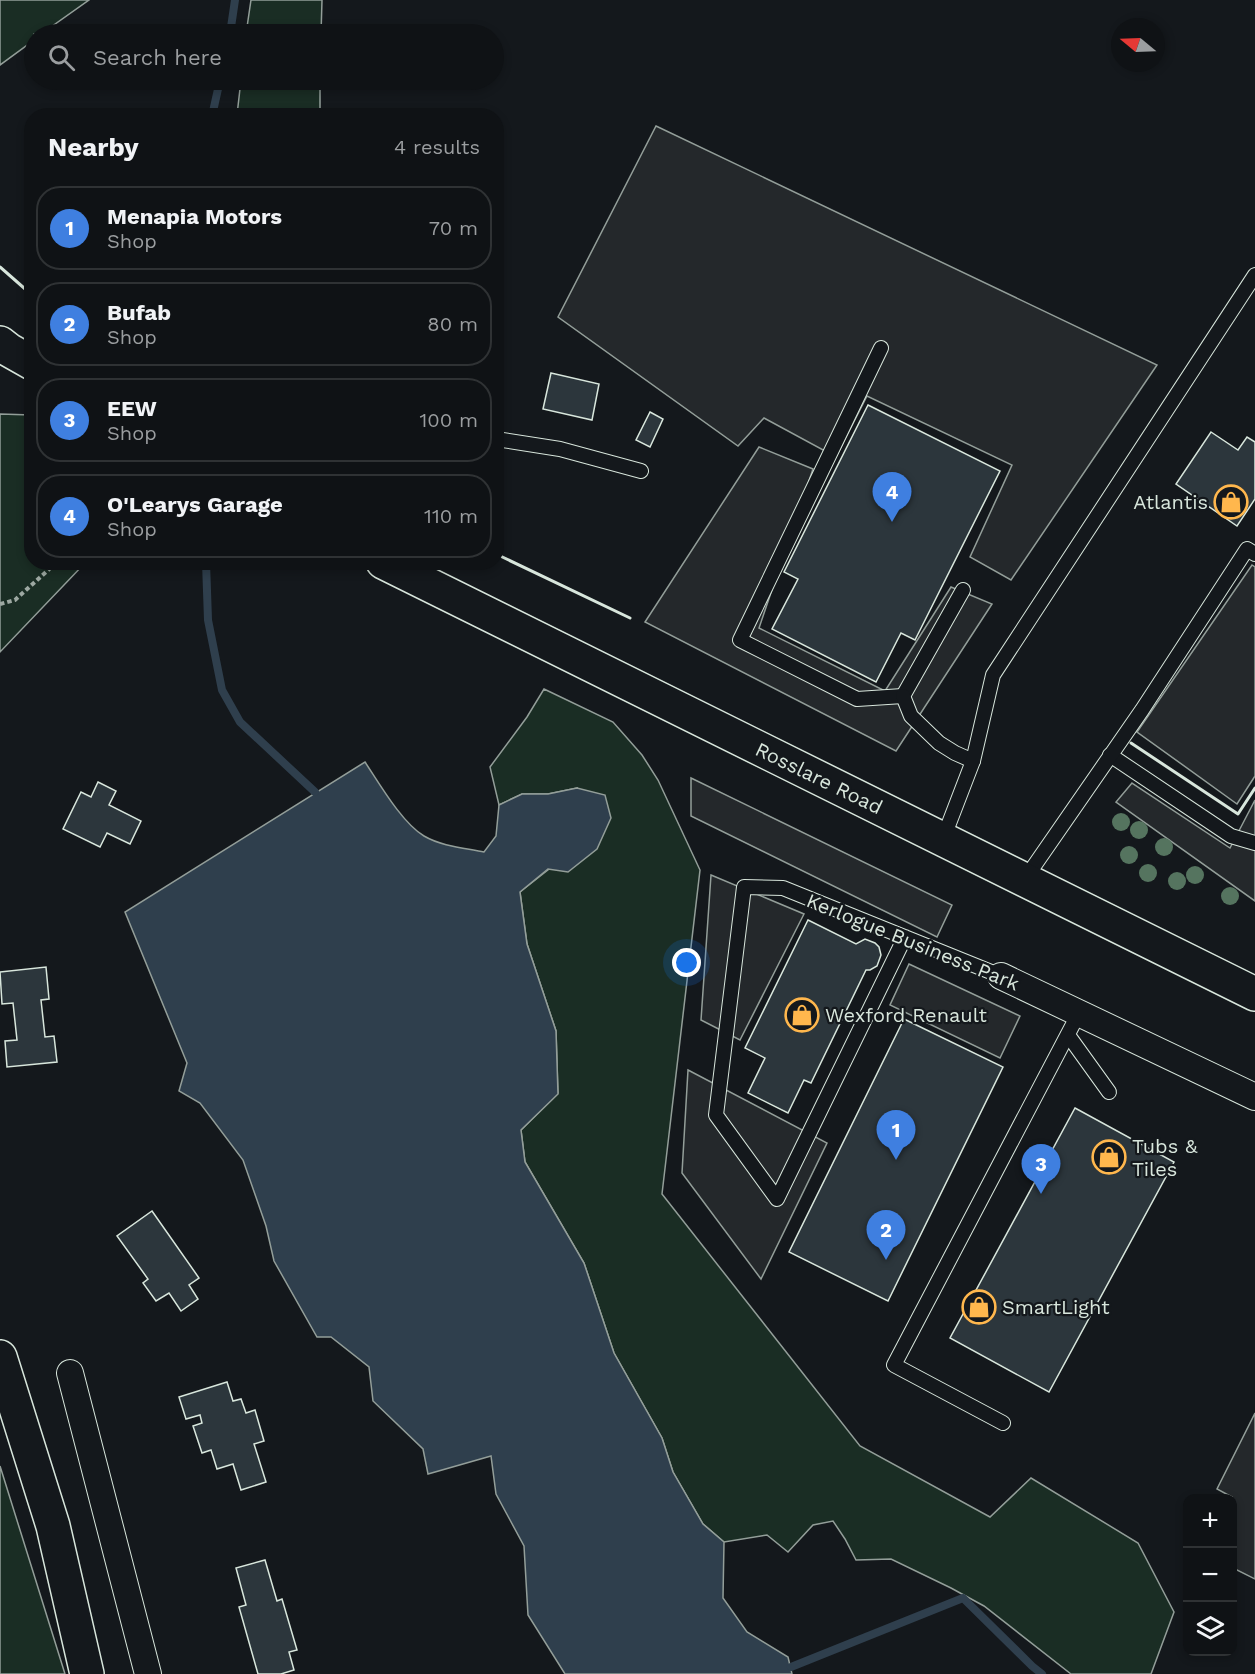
<!DOCTYPE html>
<meta charset="utf-8">
<style>
:root{--surface:#0f1215;--page:#1d2022;--text:#f1f3f6;--muted:#9b9ea0;--line:#2f3234;--accent:#d93025}
body{margin:0;font-family:"Work Sans",sans-serif;background:var(--page);color:var(--text)}
.controls{position:absolute;right:18px;bottom:18px;display:grid;overflow:hidden;border-radius:12px;box-shadow:0 3px 9px #0003}
.controls button{width:54px;height:54px;display:grid;place-items:center;padding:0;border:0;border-bottom:2px solid var(--line);background:var(--surface);color:var(--text);font:30px sans-serif}
.compass{position:absolute;left:1111px;top:18px;width:54px;height:54px;border-radius:50%;background:var(--surface);box-shadow:0 3px 9px #0003;rotate:289deg}
.you{position:absolute;left:687px;top:963px;width:21px;height:21px;margin:-15px;border:4px solid #fff;border-radius:50%;background:#1a73e8;box-shadow:0 0 0 9px #1a73e833}
.badge{display:grid;place-items:center;width:39px;height:39px;border-radius:50%;background:var(--accent);color:#fff;font-size:20px;font-weight:700}
.pin{position:absolute;translate:-50% -50px;filter:drop-shadow(0 2px 3px #0008)}
.pin::after{content:'';position:absolute;top:32px;width:21px;height:18px;background:inherit;clip-path:polygon(0 0,100% 0,50% 100%)}
.list{margin:0;padding:0;list-style:none}
h2{display:flex;justify-content:space-between;align-items:center;height:78px;margin:0;padding:0 24px;font-size:26px}
h2 small{font-size:20px;font-weight:400;color:var(--muted)}
.list li{display:grid;grid-template-columns:39px 1fr auto;gap:18px;align-items:center;box-sizing:border-box;height:84px;margin:0 12px 12px;padding:0 12px;border:2px solid var(--line);border-radius:24px}
.list b{display:block;font-size:22px;white-space:nowrap}
.list p{margin:0;font-size:20px;white-space:nowrap;color:var(--muted)}
.list em{font-size:20px;font-style:normal;color:var(--muted)}
.icon{flex:none;width:33px;height:33px;fill:none;stroke:currentColor;stroke-width:2;stroke-linecap:round;stroke-linejoin:round}
.map{position:relative;flex:none;width:1255px;height:1674px;overflow:hidden}
.search{position:absolute;background:var(--surface);box-shadow:0 3px 9px #0003;left:24px;top:24px;width:480px;height:66px;display:flex;align-items:center;gap:15px;box-sizing:border-box;padding:0 21px;border-radius:33px;color:var(--muted);font-size:22px}
.panel{position:absolute;background:var(--surface);box-shadow:0 3px 9px #0003;left:24px;top:108px;width:480px;height:462px;border-radius:24px}
.map>svg:first-child{display:block}
.green{fill:#1a2d24;stroke:#939e99;stroke-width:1.5}
.parking{fill:#24282b;stroke:#939e99;stroke-width:1.5}
.water{fill:#2f3f4d;stroke:#939e99;stroke-width:1.5}
.lines{fill:none;stroke-linecap:round;stroke-linejoin:round}
.stream{stroke:#2f3f4d;stroke-width:8}
.building{fill:#2c363c;stroke:#d8e6dc;stroke-width:1.5}
.service-casing{stroke:#d8e6dc;stroke-width:16}
.minor-casing{stroke:#d8e6dc;stroke-width:28}
.tertiary-casing{stroke:#d8e6dc;stroke-width:36}
.secondary-casing{stroke:#d8e6dc;stroke-width:36}
.path{stroke:#9da8a2;stroke-width:4;stroke-dasharray:4.5 3;stroke-linecap:butt}
.service{stroke:#14181c;stroke-width:14}
.minor{stroke:#14181c;stroke-width:26}
.tertiary{stroke:#14181c;stroke-width:33}
.secondary{stroke:#14181c;stroke-width:33}
.wall{stroke:#d8e6dc;stroke-width:3}
.tree{fill:#55745f}
.labels{text-anchor:middle;stroke-width:4.5;stroke-linejoin:round;paint-order:stroke}
.poi-label{font-size:20px;fill:#d8e6dc;stroke:#14181c;text-anchor:start}
.street-label{font-size:20px;fill:#d8e6dc;stroke:#14181c}
</style>
<div class="map">
<svg width="1255" height="1674" viewBox="0 0 1255 1674">
<rect width="100%" height="100%" fill="#14181c"/>
<g class="green">
<path d="M0,0H89L41,34H34V40L0,65Z"/>
<path d="M251,0H322L321,34H246Z"/>
<path d="M241,80H320V115H237Z"/>
<path d="M0,414L31,415L32,562L85,563L0,652Z"/>
<path d="M544,689L613,722L642,755L658,780L700,870L662,1194L860,1446L990,1517L1031,1478L1138,1543L1174,1612L1151,1674H1071L984,1606L951,1588L891,1559L856,1560L845,1539L833,1521L813,1525L788,1552L767,1535L724,1542L703,1524L673,1472L662,1438L614,1353L584,1263L525,1162L521,1130L558,1093L556,1031L527,944L520,892L549,869L577,788L548,794H522L499,805L490,767L527,717Z"/>
<path d="M0,1466L65,1674H0Z"/>
</g>
<g class="parking">
<path d="M656,126L1157,365L1011,580L970,557L1012,465L867,396L836,457L764,418L738,446L558,317Z"/>
<path d="M759,447L813,469L759,628L885,691L951,587L992,604L896,751L645,622Z"/>
<path d="M1252,565L1255,567V776L1237,804L1137,732Z"/>
<path d="M691,778L952,905L937,937L691,816Z"/>
<path d="M1132,783L1230,848L1255,800V901L1116,802Z"/>
<path d="M711,875L804,914L740,1040L701,1020Z"/>
<path d="M909,964L1020,1016L1000,1058L890,1005Z"/>
<path d="M688,1070L827,1143L761,1279L682,1173Z"/>
<path d="M1255,1413V1579L1233,1568L1232,1497L1217,1489Z"/>
</g>
<path class="water" d="M365,762C379,783 402,823 424,836C441,846 464,848 484,852L496,836L499,805L522,794H548L577,788L605,795L611,818L597,849L568,872L548,869L520,892L527,944L556,1031L558,1094L521,1130L525,1162L584,1263L614,1353L662,1438L673,1472L703,1524L724,1542L723,1598L747,1632L788,1657L792,1674H565L528,1615L524,1546L496,1494L491,1456L428,1474L423,1449L373,1401L369,1367L331,1337H317L274,1261L266,1226L243,1160L200,1103L179,1091L187,1063L125,912Z"/>
<g class="lines">
<g class="stream">
<path d="M230,34L235,0"/>
<path d="M212,116L220,80"/>
<path d="M206,562L208,620L222,690L240,722L315,792"/>
<path d="M791,1667L963,1598L1032,1666L1042,1674"/>
</g>
</g>
<g class="building">
<path d="M551,373L599,384L592,420L543,409Z"/>
<path d="M868,405L1000,471L915,640L901,633L876,682L772,629L798,579L784,572Z"/>
<path d="M650,412L663,419L650,447L636,440Z"/>
<path d="M1211,432L1238,450L1247,437L1255,442V499L1237,526L1176,484Z"/>
<path d="M98,782L116,791L109,805L141,821L130,844L107,833L100,847L63,829L81,792L91,797Z"/>
<path d="M808,920L856,944L865,939L875,943L879,947L881,955L877,966L870,970H866L811,1083L804,1080L788,1113L748,1093L765,1058L745,1048Z"/>
<path d="M46,967L49,999L41,1000L45,1037L54,1036L57,1062L7,1067L5,1041L17,1040L13,1003L2,1004L0,972Z"/>
<path d="M904,1019L1003,1067L888,1301L789,1252Z"/>
<path d="M1075,1108L1174,1162L1049,1392L950,1338Z"/>
<path d="M152,1211L199,1278L189,1285L198,1299L181,1311L169,1293L156,1301L143,1283L148,1279L117,1236Z"/>
<path d="M227,1382L233,1401L241,1399L246,1413L255,1410L264,1441L254,1444L266,1482L241,1490L233,1464L217,1469L211,1450L202,1453L193,1426L202,1423L200,1415L186,1419L179,1397Z"/>
<path d="M265,1560L277,1601L282,1599L297,1650L289,1652L294,1670L281,1674H258L239,1607L246,1605L236,1568Z"/>
</g>
<g class="lines">
<g class="service-casing">
<g id="service">
<path d="M881,348L740,640L857,699L903,696"/>
<path d="M496,439L560,449L641,471"/>
<path d="M903,696L963,590"/>
<path d="M903,696L911,716L939,743L955,753L973,761"/>
<path d="M1110,755L1231,836L1255,843"/>
<path d="M943,839L973,761L993,675L1255,275"/>
<path d="M1025,879L1142,710L1247,549L1255,554"/>
<path d="M905,937L777,1199L716,1115L744,887L783,888L1001,976"/>
<path d="M1068,1035L1109,1092"/>
<path d="M1003,1423L894,1365L1079,1013"/>
</g>
</g>
<g class="minor-casing">
<g id="minor">
<path d="M1001,976L1255,1097"/>
<path d="M70,1373L148,1674"/>
</g>
</g>
<g class="tertiary-casing">
<path id="tertiary" d="M0,1357L53,1526L87,1674"/>
</g>
<g class="secondary-casing">
<g id="secondary">
<path d="M0,343L9,350L32,363"/>
<path d="M383,562L1255,994"/>
</g>
</g>
<path class="path" d="M0,604L15,600L57,562"/>
<use href="#service" class="service"/>
<use href="#minor" class="minor"/>
<use href="#tertiary" class="tertiary"/>
<use href="#secondary" class="secondary"/>
<g class="wall">
<path d="M0,267L32,295"/>
<path d="M496,554L630,618"/>
<path d="M1131,743L1238,814L1255,788"/>
</g>
</g>
<g class="tree">
<circle cx="1121" cy="822" r="9"/>
<circle cx="1139" cy="830" r="9"/>
<circle cx="1164" cy="847" r="9"/>
<circle cx="1129" cy="855" r="9"/>
<circle cx="1148" cy="873" r="9"/>
<circle cx="1195" cy="875" r="9"/>
<circle cx="1177" cy="881" r="9"/>
<circle cx="1230" cy="896" r="9"/>
</g>
<defs>
<g id="shop-ring" transform="scale(1.725)"><circle r="9.5" fill="#14181c" stroke="#ffb74d" stroke-width="1.5"/><path d="M-5-2.5h2.3a2.7 3.5 0 0 1 5.4 0H5L5.5 6h-11ZM-1.5-2.5h3a1.5 2.3 0 0 0-3 0Z" fill="#ffb74d"/></g>
</defs>
<g fill-rule="evenodd">
<use href="#shop-ring" x="1231" y="502"/>
<use href="#shop-ring" x="802" y="1015"/>
<use href="#shop-ring" x="1109" y="1157"/>
<use href="#shop-ring" x="979" y="1307"/>
</g>
<g class="labels">
<g class="poi-label">
<text x="1208" y="509" text-anchor="end">Atlantis</text>
<text x="825" y="1022">Wexford Renault</text>
<text x="1132" y="1153">Tubs &amp;<tspan x="1132" dy="23">Tiles</tspan></text>
<text x="1002" y="1314">SmartLight</text>
</g>
<g class="street-label">
<text transform="translate(819 778) rotate(26)" y="7">Rosslare Road</text>
<text transform="translate(913 942) rotate(22)" y="7">Kerlogue Business Park</text>
</g>
</g>
</svg>
<div class="controls">
<button>+</button>
<button>−</button>
<button><svg class="icon" aria-label="layers" viewBox="0 0 24 24"><path d="M12 4l9 5-9 5-9-5zM3 14l9 5 9-5"/></svg></button>
</div>
<svg class="compass" viewBox="-18 -18 36 36"><path d="M0-13l5 13h-10z" fill="#e53935"/><path d="M0 13l5-13h-10z" fill="#9b9ea0"/></svg>
<div class="you"></div>
<div class="pin badge" style="left:896px;top:1160px;background:#3f7fe0">1</div>
<div class="pin badge" style="left:886px;top:1260px;background:#3f7fe0">2</div>
<div class="pin badge" style="left:1041px;top:1194px;background:#3f7fe0">3</div>
<div class="pin badge" style="left:892px;top:522px;background:#3f7fe0">4</div>
<div class="search"><svg class="icon" aria-label="search" viewBox="0 0 24 24"><circle cx="10" cy="10" r="6"/><path d="M15 15l6 6"/></svg>Search here</div>
<section class="panel">
<h2>Nearby<small>4 results</small></h2>
<ul class="list">
<li><span class="badge" style="background:#3f7fe0">1</span><div><b>Menapia Motors</b><p>Shop</p></div><em>70 m</em></li>
<li><span class="badge" style="background:#3f7fe0">2</span><div><b>Bufab</b><p>Shop</p></div><em>80 m</em></li>
<li><span class="badge" style="background:#3f7fe0">3</span><div><b>EEW</b><p>Shop</p></div><em>100 m</em></li>
<li><span class="badge" style="background:#3f7fe0">4</span><div><b>O'Learys Garage</b><p>Shop</p></div><em>110 m</em></li>
</ul>
</section>
</div>
